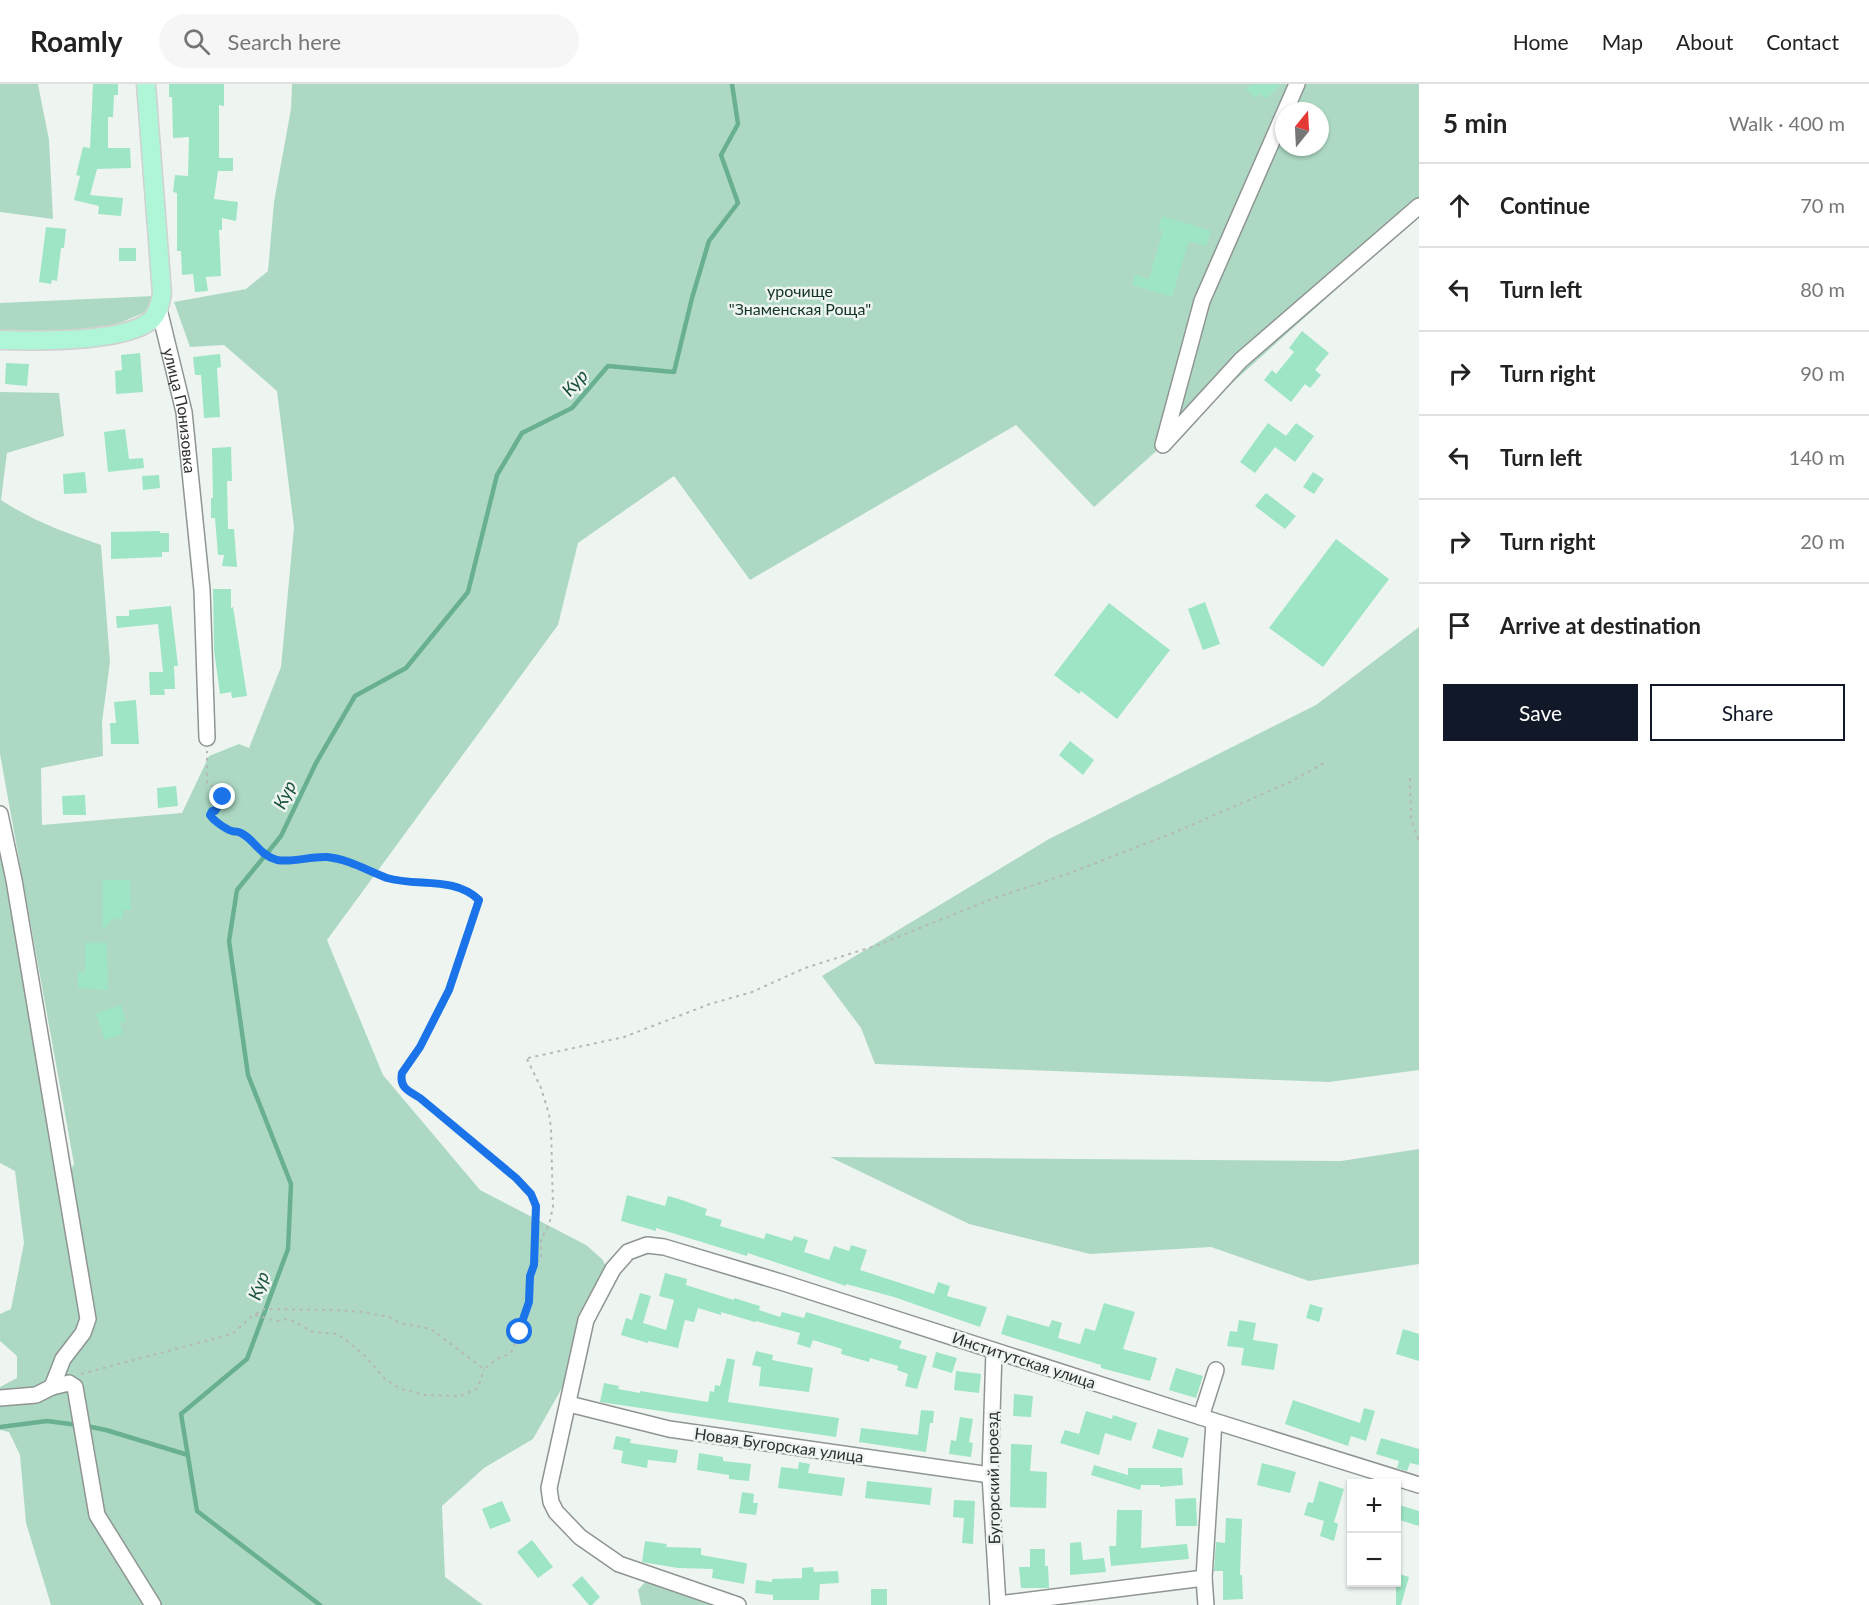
<!DOCTYPE html>
<meta charset="utf-8">
<style>
:root{--surface:#fff;--page:#f6f6f6;--text:#222;--muted:#767676;--line:#e0e0e0;--accent:#111827}
body{margin:0;font-family:Lato,sans-serif;background:var(--page);color:var(--text)}
.controls{position:absolute;right:18px;bottom:18px;display:grid;overflow:hidden;border-radius:0px;box-shadow:0 2px 4px #0004}
.controls button{width:54px;height:54px;display:grid;place-items:center;padding:0;border:0;border-bottom:2px solid var(--line);background:var(--surface);color:var(--text);font:30px sans-serif}
.compass{position:absolute;left:1275px;top:18px;width:54px;height:54px;border-radius:50%;background:var(--surface);box-shadow:0 2px 4px #0004;rotate:18deg}
.stop{position:absolute;width:18px;height:18px;margin:-14px;border:4px solid #1a73e8;border-radius:50%;background:#fff}
.stop.end{background:#1a73e8;border-color:#fff;box-shadow:0 2px 6px #0008}
.list{margin:0;padding:0;list-style:none}
h2{display:flex;justify-content:space-between;align-items:center;height:78px;margin:0;padding:0 24px;font-size:26px}
h2 small{font-size:20px;font-weight:400;color:var(--muted)}
.list li{display:grid;grid-template-columns:39px 1fr auto;gap:18px;align-items:center;box-sizing:border-box;height:84px;padding:0 24px;border-top:2px solid var(--line)}
.list b{display:block;font-size:22px;white-space:nowrap}
.list em{font-size:20px;font-style:normal;color:var(--muted)}
.actions{display:flex;gap:12px;padding:18px 24px}
.actions a{flex:1;padding:14px 0;border:2px solid var(--accent);border-radius:0px;text-align:center;font-size:21px;color:var(--accent)}
.actions .main{background:var(--accent);color:#fff}
.icon{flex:none;width:33px;height:33px;fill:none;stroke:currentColor;stroke-width:2;stroke-linecap:round;stroke-linejoin:round}
.map{position:relative;flex:none;width:1419px;height:1521px;overflow:hidden}
header{display:flex;align-items:center;gap:36px;box-sizing:border-box;height:84px;padding:0 30px;background:var(--surface);border-bottom:2px solid var(--line)}
header strong{font-size:28px}
nav{display:flex;gap:33px;margin-inline-start:auto;font-size:21px}
.search{width:420px;height:54px;background:var(--page);display:flex;align-items:center;gap:15px;box-sizing:border-box;padding:0 21px;border-radius:33px;color:var(--muted);font-size:22px}
main{display:flex}
aside{flex:1;background:var(--surface)}
.map>svg:first-child{display:block}
.green{fill:#add9c4;fill-rule:evenodd}
.lines{fill:none;stroke-linecap:round;stroke-linejoin:round}
.stream{stroke:#69b091;stroke-width:4.5}
.building{fill:#9de5c4}
.minor-casing{stroke:#8f9592;stroke-width:18}
.major-casing{stroke:#d1d1d1;stroke-width:21}
.path{stroke:#b4b9b6;stroke-width:2;stroke-dasharray:3 4.5;stroke-linecap:butt}
.minor{stroke:#fff;stroke-width:15}
.major{stroke:#aff5d8;stroke-width:18}
.route{stroke:#1a73e8;stroke-width:8}
.labels{text-anchor:middle;stroke-width:5;stroke-linejoin:round;paint-order:stroke}
.park-label{font-size:16px;fill:#133426;stroke:#eef5f1}
.street-label{font-size:16px;fill:#2e302f;stroke:#eef5f1}
.water-label{font-size:18px;font-style:italic;fill:#18503b;stroke:#eef5f1}
</style>
<header>
<strong>Roamly</strong>
<div class="search"><svg class="icon" aria-label="search" viewBox="0 0 24 24"><circle cx="10" cy="10" r="6"/><path d="M15 15l6 6"/></svg>Search here</div>
<nav><a>Home</a><a>Map</a><a>About</a><a>Contact</a></nav>
</header>
<main>
<div class="map">
<svg width="1419" height="1521" viewBox="0 0 1419 1521">
<rect width="100%" height="100%" fill="#eef5f1"/>
<g class="green">
<path d="M0,0H38L49,56L53,135L0,128Z"/>
<path d="M292,0H1419V131L1094,423L1016,341L750,496L674,392L578,459L558,541L327,856L383,991L480,1106L586,1161L602,1175L606,1182L578,1232L570,1290L533,1355L484,1384L442,1422L445,1493L483,1521H51L26,1439L20,1371L9,1348L0,1346V1303L17,1294V1272L0,1257V1230L11,1225L24,1159L15,1087L0,1079V767L61,1105L74,1080L0,670V308L59,309L64,352L7,369L1,416C33,437 66,449 101,461L110,578L102,638L103,672L41,684L42,741L182,729L209,672L239,660L249,664L281,583L294,443L277,307L224,261L190,263L174,218L246,205L268,187L274,118L291,25ZM1284,27H1320V63H1284Z"/>
<path d="M154,212L148,227L122,238L89,248L0,250V219Z"/>
<path d="M1419,543V986L1329,998L875,980L861,944L822,892L1049,755L1316,621Z"/>
<path d="M1419,1065V1180L1309,1197L1211,1163L1090,1170L969,1140L830,1073L1341,1077Z"/>
<path d="M647,1496L722,1521H641L638,1506Z"/>
</g>
<g class="lines">
<g class="stream">
<path d="M86,1342L106,1346L188,1371"/>
<path d="M0,1343L47,1337L78,1341"/>
<path d="M320,1521L197,1427L181,1330L247,1275L288,1165L291,1100L248,991L229,857L237,806L281,752L316,679L355,612L406,584L468,508L497,391L522,349L572,324L608,282L674,288L692,214L709,157L738,119L721,71L738,40L732,0"/>
</g>
</g>
<g class="building">
<path d="M93,0H118V11H114L113,33H108V64H130L131,84L97,85L90,111L123,114L121,132L98,130L99,122L74,116L80,92L76,91L83,63L90,64Z"/>
<path d="M169,0H224V22L219,21V74H233V87H218L214,115L238,118L236,137L222,134V146H219L221,192L206,193L208,207L195,208L193,190L182,191L181,167H177V109L173,108L175,91L188,92L189,53L173,54L172,13H169Z"/>
<path d="M1252,0H1282L1265,15L1260,9L1255,14L1246,5Z"/>
<path d="M1162,132L1211,147L1206,162L1189,157L1172,213L1132,201L1135,191L1149,195L1163,146L1158,145Z"/>
<path d="M46,143L66,145L64,164H61L57,197L52,196L51,200L39,198Z"/>
<rect x="119" y="164" width="17" height="13"/>
<path d="M1302,247L1329,269L1315,286L1321,291L1310,304L1305,300L1291,318L1264,296L1272,286L1276,290L1294,268L1289,264Z"/>
<path d="M140,269L143,308L116,310L115,287L122,286L121,271Z"/>
<path d="M220,270L221,283L217,284L220,333L204,334L201,291H195L193,273Z"/>
<path d="M6,279L29,280L27,302L5,300Z"/>
<path d="M1268,339L1286,352L1296,339L1314,352L1295,378L1275,363L1255,389L1240,378Z"/>
<path d="M125,345L129,375L143,374L144,384L108,388L104,348Z"/>
<path d="M231,363L232,397H227L228,445H234L237,483L222,482L224,471H218L215,434H211V414H213L212,364Z"/>
<path d="M85,388L87,409L64,410L63,390Z"/>
<path d="M1313,388L1324,395L1314,410L1303,403Z"/>
<path d="M159,391L160,404L143,406L142,392Z"/>
<path d="M1266,409L1296,432L1285,445L1255,422Z"/>
<path d="M160,447V449H169V468H162V473L111,475V448Z"/>
<path d="M1336,455L1389,495L1323,583L1269,544Z"/>
<path d="M213,505H231V524L233,523L247,612L232,614L231,608L220,610L214,566Z"/>
<path d="M1205,518L1220,560L1203,566L1188,525Z"/>
<path d="M1109,519L1170,566L1117,635L1081,607L1079,610L1054,591Z"/>
<path d="M171,522L178,582H174L175,605H164L165,611H150L149,588H163L158,540L117,544L116,532H129V526Z"/>
<path d="M136,616L139,660H111L110,639H116L114,618Z"/>
<path d="M1070,657L1094,676L1083,691L1059,671Z"/>
<path d="M176,702L178,722L158,724L157,704Z"/>
<path d="M85,711L86,731H63L62,712Z"/>
<path d="M103,796H130L131,826H123V835H112L103,847Z"/>
<path d="M85,859H107L108,906L78,904V887L85,888Z"/>
<path d="M121,921L126,937L120,939L123,950L105,956L96,929Z"/>
<path d="M627,1111L665,1122L668,1112L679,1115L707,1125L705,1131L722,1136L720,1142L764,1155L766,1149L792,1157L794,1152L808,1156L804,1168L829,1176L834,1162L849,1167L851,1161L867,1166L860,1186L934,1210L938,1198L950,1202L947,1212L987,1223L980,1243L894,1213L846,1200V1202L748,1169L747,1172L656,1144V1147L621,1137Z"/>
<path d="M665,1189L687,1195L686,1201L734,1216V1214L760,1222L759,1226L780,1233L782,1228L804,1234L806,1228L902,1257L899,1264L927,1272L917,1305L905,1302L908,1290L897,1286L898,1282L870,1274L869,1278L841,1270L842,1265L813,1256L810,1264L797,1260L800,1249L756,1237L755,1238L721,1228V1231L698,1224L694,1238L685,1236L678,1264L648,1257V1259L621,1251L626,1234L632,1236L640,1209L651,1212L643,1239L666,1246L674,1216L659,1212Z"/>
<path d="M1104,1219L1135,1228L1123,1265L1157,1274L1150,1297L1101,1284V1281L1001,1250L1007,1231L1049,1243L1052,1236L1062,1239L1058,1254L1080,1260L1085,1244L1095,1247Z"/>
<path d="M1310,1220L1323,1224L1319,1238L1306,1234Z"/>
<path d="M1239,1236L1256,1239L1253,1256L1278,1260L1274,1286L1241,1281L1244,1264L1227,1262L1230,1247L1237,1248Z"/>
<path d="M1403,1245L1419,1250V1277L1396,1270Z"/>
<path d="M756,1267L773,1271L772,1276L813,1284L809,1308L759,1302L761,1283L752,1281Z"/>
<path d="M936,1268L957,1274L952,1289L932,1283Z"/>
<path d="M727,1274L735,1276L728,1318L839,1334L836,1353L600,1318L604,1299L619,1302L618,1305L640,1309V1307L708,1318L710,1307L714,1308L715,1301L720,1302Z"/>
<path d="M1176,1284L1203,1292L1196,1314L1169,1306Z"/>
<path d="M956,1287L981,1290L979,1309L954,1306Z"/>
<path d="M1014,1310L1033,1312L1031,1333L1013,1332Z"/>
<path d="M1293,1316L1360,1339L1364,1324L1375,1327L1366,1357L1351,1352L1348,1362L1285,1340Z"/>
<path d="M921,1326L934,1327L933,1339H930L926,1368L859,1358L861,1344L918,1351Z"/>
<path d="M1086,1327L1112,1335L1113,1331L1137,1339L1131,1357L1105,1349L1099,1371L1060,1359L1065,1346L1079,1350Z"/>
<path d="M960,1333L973,1335L969,1358L973,1359L971,1373L949,1370L951,1356L956,1357Z"/>
<path d="M1158,1345L1189,1354L1183,1374L1152,1364Z"/>
<path d="M616,1352L631,1355L630,1359L678,1366L676,1379L648,1376L647,1384L621,1379L623,1367L613,1365Z"/>
<path d="M1381,1354L1419,1365V1381L1410,1379L1407,1387L1397,1384L1399,1377L1376,1370Z"/>
<path d="M1011,1360L1032,1361L1030,1387L1047,1388L1046,1424L1010,1423Z"/>
<path d="M699,1369L723,1373V1377L751,1380L749,1397L729,1395V1391L697,1386Z"/>
<path d="M799,1378L810,1380L808,1389L845,1394L842,1412L778,1404L781,1383L798,1385Z"/>
<path d="M1262,1379L1296,1388L1290,1409L1257,1401Z"/>
<path d="M1094,1381L1128,1391V1384H1182L1183,1401L1160,1403V1401H1141L1140,1406L1091,1391Z"/>
<path d="M867,1397L932,1404L930,1421L865,1414Z"/>
<path d="M1319,1397L1344,1405L1334,1438L1338,1440L1334,1457L1320,1452L1324,1437L1304,1431L1308,1418L1313,1419Z"/>
<path d="M742,1408L754,1410L753,1419H758L756,1431L739,1429Z"/>
<path d="M1196,1414L1197,1442H1176L1175,1415Z"/>
<path d="M954,1416L975,1417L973,1460L962,1459L964,1434L953,1433Z"/>
<path d="M502,1417L511,1437L490,1445L482,1425Z"/>
<path d="M1396,1420L1419,1427V1442L1396,1435Z"/>
<path d="M1117,1426H1142L1141,1464L1187,1460L1189,1475L1111,1482L1109,1462H1116Z"/>
<path d="M1226,1434L1242,1435L1240,1491H1242L1243,1515L1223,1516V1487H1214L1216,1458L1225,1459Z"/>
<path d="M532,1456L553,1483L538,1494L517,1468Z"/>
<path d="M645,1457L667,1460L666,1463L701,1464V1471L746,1479L747,1480L744,1500L712,1494L713,1485L678,1484L642,1478Z"/>
<path d="M1081,1458L1083,1476L1104,1474L1106,1488L1070,1491V1459Z"/>
<path d="M1030,1465H1045V1482H1048L1049,1504H1021L1019,1483H1030Z"/>
<path d="M813,1483L814,1488L838,1487L839,1499L820,1500L819,1516H773V1511L755,1509L756,1496L772,1498V1495L802,1494V1484Z"/>
<path d="M1396,1489L1409,1493L1401,1521H1396Z"/>
<path d="M582,1492L600,1513L592,1521H589L572,1501Z"/>
<rect x="871" y="1505" width="16" height="16"/>
</g>
<g class="lines">
<g class="minor-casing">
<g id="minor">
<path d="M1297,0L1202,217L1163,361L1241,276L1419,122"/>
<path id="s1" d="M159,225L184,328L202,506L207,654"/>
<path d="M0,730L14,796L88,1235L83,1249L63,1275L52,1303"/>
<path d="M994,1267L990,1391L998,1521"/>
<path d="M0,1314L36,1311L52,1303L69,1299L75,1303L97,1431L153,1521"/>
<path d="M569,1320L669,1345L990,1391"/>
<path d="M1201,1333L1216,1286"/>
<path d="M998,1520L1204,1494"/>
<path d="M738,1521L619,1480L580,1453L556,1428L551,1418L549,1404L586,1236L613,1185L628,1168L647,1161L664,1163L784,1199L1201,1333L1419,1401"/>
<path d="M1206,1521L1204,1494L1214,1337"/>
</g>
</g>
<g class="major-casing">
<path id="major" d="M0,256C34,257 128,259 152,235C159,228 160,219 162,210L146,0"/>
</g>
<g class="path">
<path d="M1410,694L1411,735L1419,758"/>
<path d="M528,974L624,953L710,920L752,908L805,884L878,861L989,816L1070,789L1178,747L1290,698L1324,679"/>
<path d="M527,975L541,1004L549,1030L551,1044L553,1123L549,1141L541,1155V1175L534,1181"/>
<path d="M255,1231L276,1237L289,1235L313,1248L338,1250L364,1271L385,1295L401,1305L424,1311L460,1312L478,1304L484,1285"/>
<path d="M81,1290L232,1250L251,1233L264,1225L333,1226L363,1228L389,1233L400,1239L431,1245L484,1285L497,1275L511,1269L520,1248L521,1241L529,1218L530,1192L534,1181L536,1122L531,1110L516,1094L420,1014C409,1007 399,1004 402,989L420,963L449,906L479,816C454,792 418,804 388,794C368,787 348,775 327,773C310,772 293,779 277,776C259,771 254,755 241,749C238,747 235,748 232,747C225,745 213,736 210,731L212,727H215L219,721L226,717L217,704L207,700V667"/>
</g>
<use href="#minor" class="minor"/>
<use href="#major" class="major"/>
</g>
<g class="lines">
<path class="route" d="M223,713L226,717L219,721L215,727H212L210,731C213,736 225,745 232,747C234,748 238,747 241,749C254,755 259,771 277,776C293,779 310,772 327,773C348,775 368,787 387,794C418,803 454,792 479,816L449,906L420,963L402,989C399,1004 409,1007 420,1014L516,1094L531,1110L536,1122L534,1181L530,1192L529,1218L521,1241L520,1248"/>
</g>
<g class="labels">
<g class="park-label">
<text x="800" y="213">урочище<tspan x="800" dy="18">"Знаменская Роща"</tspan></text>
</g>
<g class="street-label">
<text dy="6" stroke="none"><textPath href="#s1" startOffset="104">улица Понизовка</textPath></text>
<text transform="translate(1024 1276) rotate(18)" y="6">Институтская улица</text>
<text transform="translate(779 1361) rotate(8)" y="6">Новая Бугорская улица</text>
<text transform="translate(993 1394) rotate(-91)" y="6">Бугорский проезд</text>
</g>
<g class="water-label">
<text transform="translate(575 299) rotate(-48)" y="6">Кур</text>
<text transform="translate(285 711) rotate(-64)" y="6">Кур</text>
<text transform="translate(259 1202) rotate(-70)" y="6">Кур</text>
</g>
</g>
</svg>
<div class="controls">
<button>+</button>
<button>−</button>
</div>
<svg class="compass" viewBox="-18 -18 36 36"><path d="M0-13l5 13h-10z" fill="#e53935"/><path d="M0 13l5-13h-10z" fill="#767676"/></svg>
<div class="stop" style="left:520px;top:1248px"></div>
<div class="stop end" style="left:223px;top:713px"></div>
</div>
<aside>
<h2>5 min<small>Walk · 400 m</small></h2>
<ul class="list">
<li><svg class="icon" aria-label="ahead" viewBox="0 0 24 24"><path d="M12 20V5M6 11l6-6 6 6"/></svg><div><b>Continue</b></div><em>70 m</em></li>
<li><svg class="icon" aria-label="left" viewBox="0 0 24 24"><path d="M17 20v-9H6M10 6l-5 5 5 5"/></svg><div><b>Turn left</b></div><em>80 m</em></li>
<li><svg class="icon" aria-label="right" viewBox="0 0 24 24"><path d="M7 20v-9h11M14 6l5 5-5 5"/></svg><div><b>Turn right</b></div><em>90 m</em></li>
<li><svg class="icon" aria-label="left" viewBox="0 0 24 24"><path d="M17 20v-9H6M10 6l-5 5 5 5"/></svg><div><b>Turn left</b></div><em>140 m</em></li>
<li><svg class="icon" aria-label="right" viewBox="0 0 24 24"><path d="M7 20v-9h11M14 6l5 5-5 5"/></svg><div><b>Turn right</b></div><em>20 m</em></li>
<li><svg class="icon" aria-label="arrive" viewBox="0 0 24 24"><path d="M6 21V4h12l-3 4 3 4H6"/></svg><div><b>Arrive at destination</b></div></li>
</ul>
<div class="actions"><a class="main">Save</a><a>Share</a></div>
</aside>
</main>
